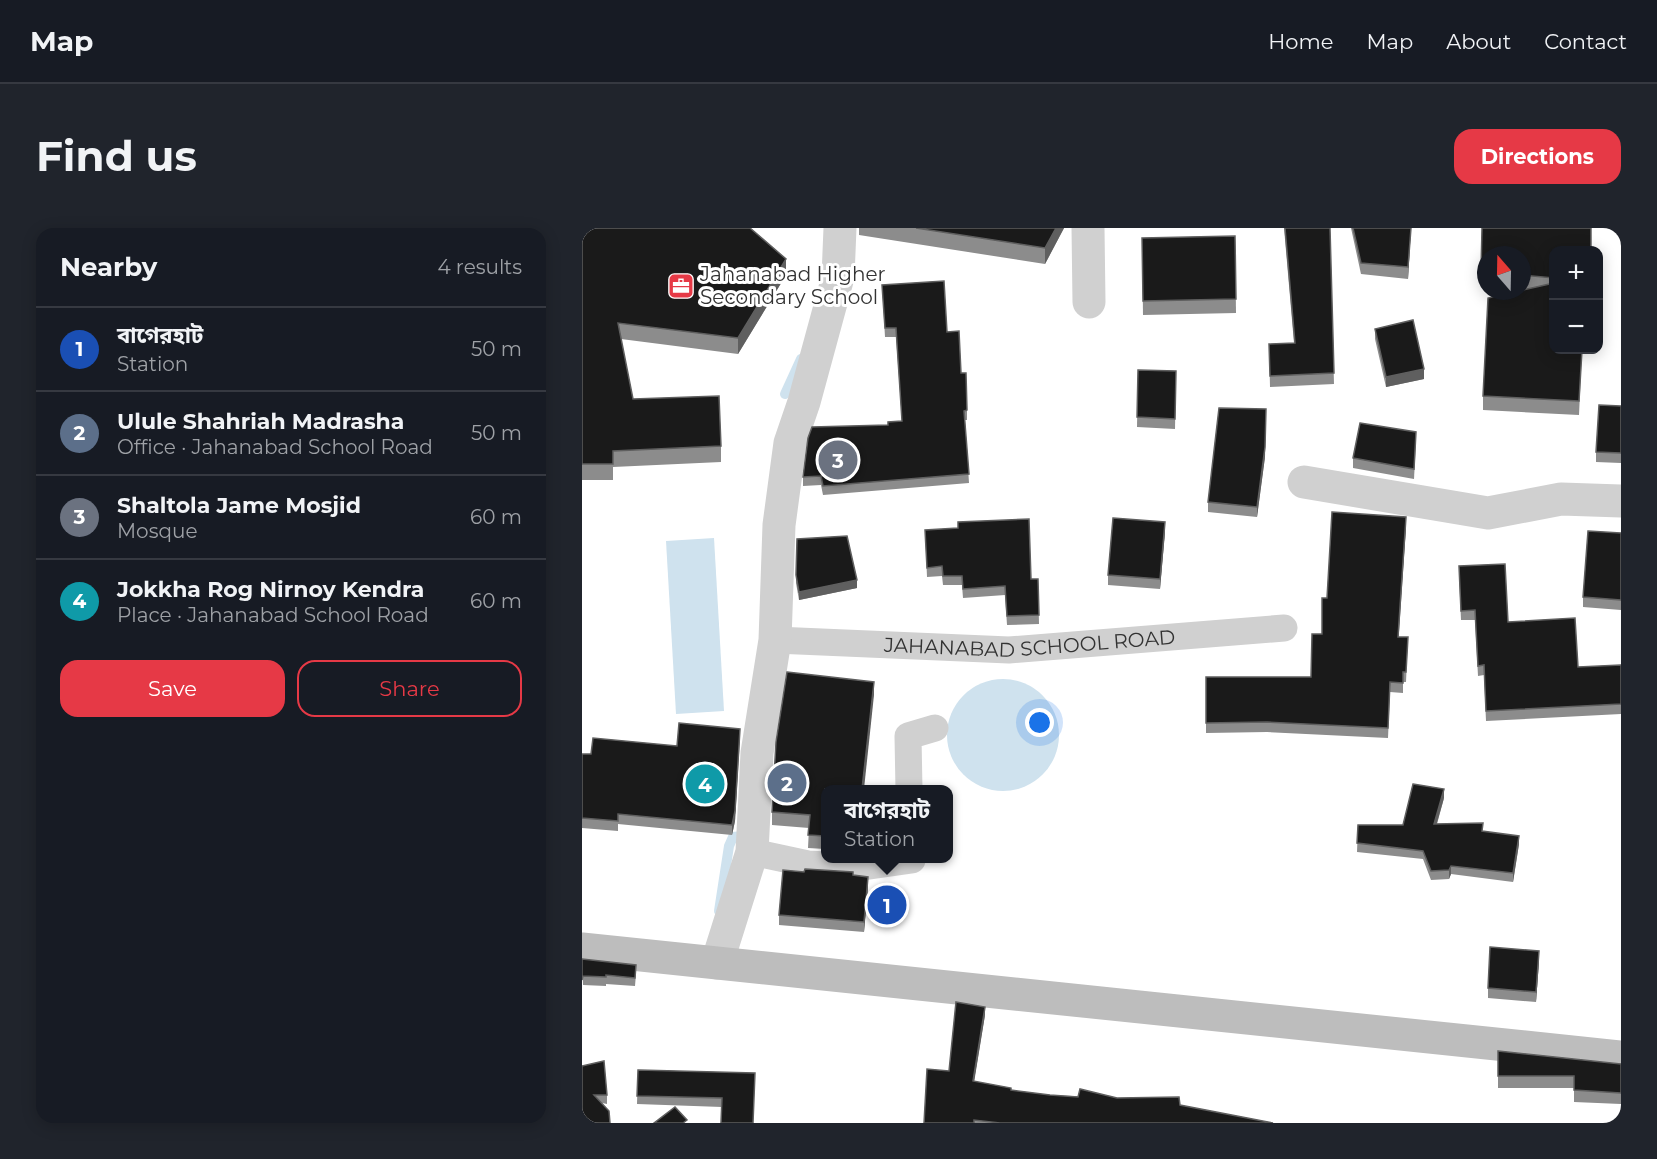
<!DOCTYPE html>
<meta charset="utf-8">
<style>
:root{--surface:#171b24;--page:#20242c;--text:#f1f3f6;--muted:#9ea1a6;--line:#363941;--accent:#e63946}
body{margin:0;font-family:Montserrat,"Noto Sans Bengali",sans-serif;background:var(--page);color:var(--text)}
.controls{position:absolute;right:18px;top:18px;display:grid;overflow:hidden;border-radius:12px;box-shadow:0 3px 15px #0003}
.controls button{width:54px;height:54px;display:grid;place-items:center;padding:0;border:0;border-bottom:2px solid var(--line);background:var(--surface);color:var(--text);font:30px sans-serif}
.compass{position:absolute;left:895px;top:18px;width:54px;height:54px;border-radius:50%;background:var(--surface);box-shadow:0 3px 15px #0003;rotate:340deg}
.you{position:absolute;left:458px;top:495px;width:21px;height:21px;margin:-15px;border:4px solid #fff;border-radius:50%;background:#1a73e8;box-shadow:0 0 0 9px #1a73e833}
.badge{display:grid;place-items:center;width:39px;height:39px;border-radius:50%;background:var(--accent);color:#fff;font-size:20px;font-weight:700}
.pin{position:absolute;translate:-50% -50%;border:3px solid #fff;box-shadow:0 2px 6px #0006}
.popup{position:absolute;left:239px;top:557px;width:132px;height:78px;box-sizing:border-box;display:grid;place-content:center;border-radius:12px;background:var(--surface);filter:drop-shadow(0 2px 4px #0005);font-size:20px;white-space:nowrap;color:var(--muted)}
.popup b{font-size:22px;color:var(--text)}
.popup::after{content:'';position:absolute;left:50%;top:100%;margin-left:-12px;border:12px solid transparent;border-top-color:var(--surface)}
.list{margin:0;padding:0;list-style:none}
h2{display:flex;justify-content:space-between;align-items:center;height:78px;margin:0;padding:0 24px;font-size:26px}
h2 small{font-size:20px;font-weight:400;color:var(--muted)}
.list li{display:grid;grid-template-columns:39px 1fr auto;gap:18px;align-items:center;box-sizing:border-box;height:84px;padding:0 24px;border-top:2px solid var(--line)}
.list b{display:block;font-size:22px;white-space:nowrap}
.list p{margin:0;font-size:20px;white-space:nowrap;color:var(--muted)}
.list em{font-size:20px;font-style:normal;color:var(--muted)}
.actions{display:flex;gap:12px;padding:18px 24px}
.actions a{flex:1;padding:14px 0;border:2px solid var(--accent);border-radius:18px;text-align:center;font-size:21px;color:var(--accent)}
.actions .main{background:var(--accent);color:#fff}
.map{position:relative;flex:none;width:1039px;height:895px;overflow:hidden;border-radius:18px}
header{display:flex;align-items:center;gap:36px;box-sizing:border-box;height:84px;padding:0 30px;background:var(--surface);border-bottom:2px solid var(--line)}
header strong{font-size:28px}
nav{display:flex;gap:33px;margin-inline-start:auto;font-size:21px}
.intro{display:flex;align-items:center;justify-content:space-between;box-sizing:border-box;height:144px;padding:0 36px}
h1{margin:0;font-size:42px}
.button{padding:15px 27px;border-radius:18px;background:var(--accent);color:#fff;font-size:21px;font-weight:700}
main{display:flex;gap:36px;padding:0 36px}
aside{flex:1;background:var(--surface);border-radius:18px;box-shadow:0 3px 15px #0003}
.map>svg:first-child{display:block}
.water{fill:#cfe2ee}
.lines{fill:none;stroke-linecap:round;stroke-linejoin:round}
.stream{stroke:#cfe2ee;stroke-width:10}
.minor{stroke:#d0d0d0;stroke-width:27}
.tertiary{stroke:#d0d0d0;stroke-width:33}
.secondary{stroke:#bdbdbd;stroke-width:33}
.wall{fill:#8c8c8c}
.shaded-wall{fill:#5f5f5f}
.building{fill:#1a1a1a;stroke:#5f5f5f;stroke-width:1.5}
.labels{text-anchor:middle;stroke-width:6;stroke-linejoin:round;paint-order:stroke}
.poi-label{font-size:20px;fill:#333;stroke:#fff;text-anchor:start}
.street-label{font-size:20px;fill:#333;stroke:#fff}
</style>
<header>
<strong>Map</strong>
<nav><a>Home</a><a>Map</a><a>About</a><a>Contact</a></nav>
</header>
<div class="intro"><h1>Find us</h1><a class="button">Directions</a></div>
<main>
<aside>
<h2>Nearby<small>4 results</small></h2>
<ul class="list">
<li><span class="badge" style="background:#1a4fb4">1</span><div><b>বাগেরহাট</b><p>Station</p></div><em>50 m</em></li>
<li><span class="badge" style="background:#5c6f8a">2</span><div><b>Ulule Shahriah Madrasha</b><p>Office · Jahanabad School Road</p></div><em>50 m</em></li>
<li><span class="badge" style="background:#6b7280">3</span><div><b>Shaltola Jame Mosjid</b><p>Mosque</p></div><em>60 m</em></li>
<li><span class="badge" style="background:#0f9aa8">4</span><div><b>Jokkha Rog Nirnoy Kendra</b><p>Place · Jahanabad School Road</p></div><em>60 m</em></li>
</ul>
<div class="actions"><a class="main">Save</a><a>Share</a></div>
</aside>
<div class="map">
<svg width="1039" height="895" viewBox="0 0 1039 895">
<rect width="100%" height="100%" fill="#fff"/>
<g class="water">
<path d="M132,310L142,483L94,486L84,313Z"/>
<circle cx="421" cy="507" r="56"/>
</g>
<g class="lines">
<g class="stream">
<path d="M203,166L219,131"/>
<path d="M137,683L147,618L151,609L160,608L161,602"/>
</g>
<g class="minor">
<path id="s1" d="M193,412L427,422L702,400"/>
<path d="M327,562L326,508L353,500"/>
<path d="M170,624L226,636L281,639L330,632V630"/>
</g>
<g class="tertiary">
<path d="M506,0L507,74"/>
<path d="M722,254L906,285L979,271L1039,273"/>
<path d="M135,735L170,624L175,525L193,412L197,297L208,215L222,174L256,49L258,0"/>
</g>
<path class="secondary" d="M0,721L1039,829"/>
</g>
<g class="wall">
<path d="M0,0L204,47L156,126L39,111L51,171L139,218V234L31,239V252H0Z"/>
<path d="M277,0H482L463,36L277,7Z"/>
<path d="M702,0H748L752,156L688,159L687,116L712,115Z"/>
<path d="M769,0H829L826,51L779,46Z"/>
<path d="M900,0L972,22V122H1000L997,187L901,182V168L943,62L940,61V27H904V58L899,57Z"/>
<path d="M653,8L654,85L561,87L560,10Z"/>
<path d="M300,57L365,104L379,145L385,182V192H383L387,255L241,267L239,257L221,258V249L320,193L314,109H303Z"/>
<path d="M793,101L842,151L804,159L793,111Z"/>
<path d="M556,142L594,143L593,201L555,199Z"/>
<path d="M1039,178V235L1014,234V224Z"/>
<path d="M834,214L832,251L771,240V230Z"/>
<path d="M683,229L675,289L626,284V274Z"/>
<path d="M824,299L816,409H826L824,454H821V465L808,464L806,510L685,504L624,505V449H729L740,406L745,370Z"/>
<path d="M343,302L449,351H456L457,396L425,397L423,367L381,370L380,357H361L360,348L345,349Z"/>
<path d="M583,304L578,361L526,357V347Z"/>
<path d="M1039,305V382L1001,379V369Z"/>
<path d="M215,311L275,360L217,372L214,355Z"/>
<path d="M877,348L926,394L996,439L1039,437V486L904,493L902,447L896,448L893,392H879Z"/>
<path d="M292,467L243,561V621L226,620L227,600L190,597V584Z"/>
<path d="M158,511L153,593L150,607L36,596V603L0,600V526H9Z"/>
<path d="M862,570L855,596L901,603L937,616L931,654L869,646L867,651L849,652L841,631L775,624L776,597H821Z"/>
<path d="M271,647L286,659L282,704L197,697V687Z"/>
<path d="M0,731L54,746L53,758L24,756V758L1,757Z"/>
<path d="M957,733L954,774L906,770V760Z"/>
<path d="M403,787L392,853L429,862L468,867L535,870L598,877L691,895H342L367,843Z"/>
<path d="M916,823L1039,836V876L992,874V860H916Z"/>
<path d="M0,838L25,867V876L20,875L0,895Z"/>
<path d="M56,842L173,845L140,879L55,876Z"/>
</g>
<g class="shaded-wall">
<path d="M474,0H482L463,36V20Z"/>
<path d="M829,0L826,51V39Z"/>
<path d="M204,31V47L156,126V110Z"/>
<path d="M842,141V151L804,159V149Z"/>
<path d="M684,181L683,229L675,289V279Z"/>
<path d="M824,289V299L816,419V409Z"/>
<path d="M583,294V304L578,361V351Z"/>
<path d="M275,352V360L217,372V364Z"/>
<path d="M292,454V467L282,561H280Z"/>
<path d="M158,501L153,593L150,607V597Z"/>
<path d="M862,561V570L852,605V596Z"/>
<path d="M937,608V616L931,654V645Z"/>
<path d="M869,638V646L867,651V642Z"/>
<path d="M286,649V659L282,704V694Z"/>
<path d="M957,723V733L954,774V764Z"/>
<path d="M403,779V787L391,861V853Z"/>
</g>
<g class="building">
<path d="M0,0H168L204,31L156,110L36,95L51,171L137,168L139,218L31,223V236H0Z"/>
<path d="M334,0H474L463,20Z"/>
<path d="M703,0H748L752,145L688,148L687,116L713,115Z"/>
<path d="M771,0H829L826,39L779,35Z"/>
<path d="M900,0H1009V22H972V50L940,47V27H904V44L899,43Z"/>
<path d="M653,8L654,71L561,73L560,10Z"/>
<path d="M362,53L365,104L377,103L379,145H384L385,182L382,183L387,246L241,258L239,248L221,249L226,210L230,199L306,197V194L320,193L314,100H303L300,57Z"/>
<path d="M972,55V122H1000L997,173L901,168L906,70Z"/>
<path d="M831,92L842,141L804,149L793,101Z"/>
<path d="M556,142L594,143L593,191L555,189Z"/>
<path d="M1017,177L1039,178V225L1014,224Z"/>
<path d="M637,180L684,181L683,219L675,279L626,274Z"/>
<path d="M778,195L834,204L832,241L771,230Z"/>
<path d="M750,284L824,289L816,409H826L824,444H821V455L808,454L806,500L685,494L624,495V449H729L730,406H740V370H745Z"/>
<path d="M531,290L583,294L578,351L526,347Z"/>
<path d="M447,291L449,351H456L457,387L425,388L423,358L381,361L380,348H361L360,338L345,340L343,302L376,300V294Z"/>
<path d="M1006,303L1039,305V372L1001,369Z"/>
<path d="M265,308L275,352L217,364L214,347L215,311Z"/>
<path d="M923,336L926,394L993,390L996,439L1039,437V476L904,483L902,437L896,438L893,382L879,383L877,338Z"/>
<path d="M205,444L292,454L280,561H243V608L226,607L228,587L190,584L194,514Z"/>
<path d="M97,495L158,501L153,583L150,597L36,586V593L0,590V526H9L11,510L95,518Z"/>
<path d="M831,556L862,561L852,596L901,595L900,603L937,608L931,645L869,638L867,642L849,643L841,623L775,615L776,597H821Z"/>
<path d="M223,641L271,644V647L286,649L282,694L197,687L201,642L222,644Z"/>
<path d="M908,719L957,723L954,764L906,760Z"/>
<path d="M0,731L54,737L53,750L24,747V749L1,748L0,752Z"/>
<path d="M374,774L403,779L391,853L429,860V862L468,867L496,869L498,861L535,870L597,869L598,877L691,895H418L392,892V895H342L345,841L367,843Z"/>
<path d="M916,823L1039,836V865L992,862V848H916Z"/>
<path d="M22,833L25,867H12L27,883L28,895H0V838Z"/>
<path d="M56,842L173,845L171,895H139L140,870L55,868Z"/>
<path d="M93,879L105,892L101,895H72Z"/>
</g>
<defs>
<g id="office-square" transform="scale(1.35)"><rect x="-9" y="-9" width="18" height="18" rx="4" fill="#e63946" stroke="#fff"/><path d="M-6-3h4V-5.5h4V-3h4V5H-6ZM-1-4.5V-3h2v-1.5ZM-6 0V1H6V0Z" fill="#fff"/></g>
</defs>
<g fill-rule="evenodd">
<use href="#office-square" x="99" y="58"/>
</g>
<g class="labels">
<g class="poi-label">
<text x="118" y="53">Jahanabad Higher<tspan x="118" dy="23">Secondary School</tspan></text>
</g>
<g class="street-label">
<text dy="7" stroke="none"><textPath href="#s1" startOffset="255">JAHANABAD SCHOOL ROAD</textPath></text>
</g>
</g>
</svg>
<div class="controls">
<button>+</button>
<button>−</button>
</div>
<svg class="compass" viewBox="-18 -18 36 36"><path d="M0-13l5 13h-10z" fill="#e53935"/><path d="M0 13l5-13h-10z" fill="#9ea1a6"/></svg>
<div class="you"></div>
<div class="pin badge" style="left:305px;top:677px;background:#1a4fb4">1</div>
<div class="popup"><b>বাগেরহাট</b>Station</div>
<div class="pin badge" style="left:205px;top:555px;background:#5c6f8a">2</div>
<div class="pin badge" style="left:256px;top:232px;background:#6b7280">3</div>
<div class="pin badge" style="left:123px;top:556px;background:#0f9aa8">4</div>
</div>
</main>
